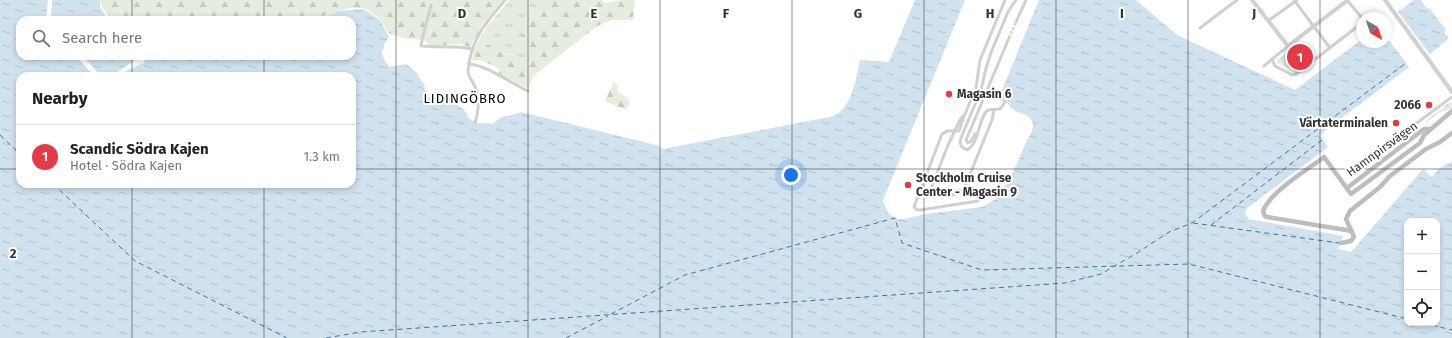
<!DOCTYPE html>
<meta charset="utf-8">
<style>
:root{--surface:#fff;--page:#f6f6f6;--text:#222;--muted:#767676;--line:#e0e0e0;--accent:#e63946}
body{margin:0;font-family:"Fira Sans",sans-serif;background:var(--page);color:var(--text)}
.controls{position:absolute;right:12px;bottom:12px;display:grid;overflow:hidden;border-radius:8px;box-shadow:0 2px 6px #0003}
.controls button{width:36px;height:36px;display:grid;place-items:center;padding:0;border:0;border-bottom:1px solid var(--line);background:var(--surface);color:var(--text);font:20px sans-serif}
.compass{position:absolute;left:1356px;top:12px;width:36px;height:36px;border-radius:50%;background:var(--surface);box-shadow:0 2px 6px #0003;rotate:140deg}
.you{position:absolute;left:791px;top:175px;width:14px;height:14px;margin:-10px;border:3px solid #fff;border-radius:50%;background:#1a73e8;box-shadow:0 0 0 6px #1a73e833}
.badge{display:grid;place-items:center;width:26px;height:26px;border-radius:50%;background:var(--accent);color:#fff;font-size:13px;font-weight:700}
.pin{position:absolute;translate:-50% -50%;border:2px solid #fff;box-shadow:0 1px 4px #0006}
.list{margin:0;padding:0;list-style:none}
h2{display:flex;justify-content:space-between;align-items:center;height:52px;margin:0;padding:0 16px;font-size:17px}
h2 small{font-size:13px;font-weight:400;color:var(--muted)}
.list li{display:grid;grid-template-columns:26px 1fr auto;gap:12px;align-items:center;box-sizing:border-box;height:64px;padding:0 16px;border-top:1px solid var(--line)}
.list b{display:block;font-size:15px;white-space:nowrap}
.list p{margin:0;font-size:13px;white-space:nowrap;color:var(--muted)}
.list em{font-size:13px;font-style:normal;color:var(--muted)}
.icon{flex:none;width:22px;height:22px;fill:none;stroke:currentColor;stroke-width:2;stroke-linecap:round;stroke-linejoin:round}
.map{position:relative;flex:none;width:1452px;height:338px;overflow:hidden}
.search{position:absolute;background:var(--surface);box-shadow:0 2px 6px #0003;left:16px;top:16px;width:340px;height:44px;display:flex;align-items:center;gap:10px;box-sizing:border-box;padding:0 14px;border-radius:12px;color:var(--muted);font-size:15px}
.panel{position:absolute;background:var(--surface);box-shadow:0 2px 6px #0003;left:16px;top:72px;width:340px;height:116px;border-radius:12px}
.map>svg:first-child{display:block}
.grass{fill:url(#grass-tufts)}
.forest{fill:url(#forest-firs)}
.park{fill:url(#park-dots)}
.water{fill:url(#water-ripples);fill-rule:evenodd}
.pier{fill:#fff}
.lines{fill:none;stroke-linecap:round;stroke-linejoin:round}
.ferry{stroke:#3f7597;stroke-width:1;stroke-dasharray:5 4;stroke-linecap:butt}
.minor-tunnel{stroke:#d6d6d6;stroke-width:3;stroke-dasharray:3 1.5;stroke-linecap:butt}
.minor{stroke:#d0d0d0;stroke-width:3}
.tertiary{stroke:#d0d0d0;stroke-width:4}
.secondary{stroke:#bdbdbd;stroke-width:4.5}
.grid{fill:none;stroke:#333;stroke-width:1;stroke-opacity:0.55}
.poi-dot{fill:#e63946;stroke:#fff;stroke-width:1.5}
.labels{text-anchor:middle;stroke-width:4;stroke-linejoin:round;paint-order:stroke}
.poi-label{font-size:12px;font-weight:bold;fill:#333;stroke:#fff;text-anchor:start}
.street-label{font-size:12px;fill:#333;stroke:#fff}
.neighbourhood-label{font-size:13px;letter-spacing:1px;fill:#000;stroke:#fff}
.grid-label{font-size:13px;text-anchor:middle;font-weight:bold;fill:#333;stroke:#fff;stroke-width:4;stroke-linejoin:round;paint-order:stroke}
</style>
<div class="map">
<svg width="1452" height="338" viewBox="0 0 1452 338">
<defs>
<pattern id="grass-tufts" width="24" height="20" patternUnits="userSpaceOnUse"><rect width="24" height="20" fill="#e6ecdf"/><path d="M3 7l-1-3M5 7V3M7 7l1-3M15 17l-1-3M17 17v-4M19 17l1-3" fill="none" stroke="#c6cbc0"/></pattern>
<pattern id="forest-firs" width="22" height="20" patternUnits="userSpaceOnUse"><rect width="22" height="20" fill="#e6ecdf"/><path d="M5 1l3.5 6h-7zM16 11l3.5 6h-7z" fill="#c6cbc0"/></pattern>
<pattern id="park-dots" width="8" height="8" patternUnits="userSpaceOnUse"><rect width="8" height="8" fill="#e6ecdf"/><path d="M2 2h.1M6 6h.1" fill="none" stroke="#c6cbc0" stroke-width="1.8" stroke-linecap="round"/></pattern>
<pattern id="water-ripples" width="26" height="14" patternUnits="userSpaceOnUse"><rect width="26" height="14" fill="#cfe2ee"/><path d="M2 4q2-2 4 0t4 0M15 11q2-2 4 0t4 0" fill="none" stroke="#b2c2cd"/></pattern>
</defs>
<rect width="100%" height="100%" fill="#fff"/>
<g class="grass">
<path d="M509,0H537L525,30L520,38L529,52L522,59L514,54L505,55L479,39L486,28Z"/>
<path d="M1450,102L1452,104V108L1446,111L1440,112L1426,123L1425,122L1427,120Z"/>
</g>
<g class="forest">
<path d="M100,0H503L482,25L470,47L460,44L430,46L424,40L404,38L388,33L380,19L364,8H350L337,11L312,20H241L228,17L211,18L207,20H111L102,7Z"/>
<path d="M537,0H602L605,3L622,0H635L633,20H612L597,26L533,76L529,89L498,74L500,69L481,60L472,61L474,50L479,39L505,55L514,54L522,59L528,52L521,45L520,38L525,30Z"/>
<path d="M614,81L618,86L617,91L625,96L630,102L626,110L605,101Z"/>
</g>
<path class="park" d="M1289,51L1301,67L1295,72L1278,63V59Z"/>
<g class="water">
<path d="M0,0H100V7L108,20H20V56H287L290,59L294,56H352V20H317L337,11L363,9L380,20L389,37L384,44V48L381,52C384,58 385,63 390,67L406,64L418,74L419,78L425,85L424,88L426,91V94C434,105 444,101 455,104C460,105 463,110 467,113V117L477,123L493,124C505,112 508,118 521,112L660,146V147L663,149L834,116C853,106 856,78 860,60L889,62L915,0H965L883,200C886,209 888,217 899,219C905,220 911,217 917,216C933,212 949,212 966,209C970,208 976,208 981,207C986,205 992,201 997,198C1004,191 1020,158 1024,147C1026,141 1034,130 1033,125C1031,110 1012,116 1008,103L998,100L1039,0H1136L1177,35L1295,90L1362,39V42H1386V36L1409,67L1326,130L1320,136L1328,147L1246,209L1245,214L1249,219L1343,236L1338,249L1351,252L1423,169L1432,177L1439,169L1452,161V338H0ZM20,76H352V184H20ZM1407,221H1437V323H1407Z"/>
<path d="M1414,0H1421L1426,8L1430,9L1446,30L1444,32L1448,37L1447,40L1430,54L1398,12Z"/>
</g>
<g class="pier">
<path d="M48,0H52L51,20H46Z"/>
<path d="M76,56H83L101,76H94Z"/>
<path d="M140,57H143L146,59L144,63L130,69L119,76H111Z"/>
</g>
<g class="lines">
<g class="ferry">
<path d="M0,135L20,154"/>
<path d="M53,184L135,261L287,338"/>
<path d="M1193,223L1339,243"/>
<path d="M1211,225L1322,140"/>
<path d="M611,314L685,275L895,218L902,243L982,270L1189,264L1407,319"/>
<path d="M1423,323L1452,330"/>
<path d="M326,338L361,332L1065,283L1101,274L1137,253L1169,232L1192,223L1406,63"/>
<path d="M566,338L608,316"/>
</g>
<path class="minor-tunnel" d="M1009,38L1016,22"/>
<g class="minor">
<path d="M1294,0L1330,48"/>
<path d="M1347,0L1362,18"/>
<path d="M431,5C428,19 423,32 421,46C438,48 455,45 472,49"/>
<path d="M1268,21L1297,0"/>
<path d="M1016,22L1026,0"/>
<path d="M1200,28L1237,0"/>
<path d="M1272,59L1275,66L1292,75L1296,74L1362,23"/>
<path d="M469,64C490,66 509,83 528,91"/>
<path d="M1264,66L1288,46L1303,68"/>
<path d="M1005,102L1000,109L988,110L986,112C978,122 979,143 967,150L962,147L960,143L961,138L981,90L986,68L992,50L1008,12L1016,0"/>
<path d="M994,110L992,120L964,189C957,196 940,199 931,195L930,191L948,145L960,120L965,114L976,88L980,60L1005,0"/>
<path d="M964,116L959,131H947L942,134L914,207L917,210H920L978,201L981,198"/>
<path d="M475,123C478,113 480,99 476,89C474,83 469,78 468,72C468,69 469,67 469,63C474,34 487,22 505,0"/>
<path d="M1414,125L1452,97"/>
<path d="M975,134L971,141L968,143L966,140L969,133L1009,38"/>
<path d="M942,195L960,190"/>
</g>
<g class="tertiary">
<path d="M1252,0L1288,46L1348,0"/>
<path d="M1385,0L1452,92"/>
</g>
<g class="secondary">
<path d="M1347,188L1424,129H1429"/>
<path d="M1352,231L1267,217L1265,216L1263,211C1271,191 1306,171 1324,157L1351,194L1420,143L1424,135L1452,111"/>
<path d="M1341,243L1351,241L1354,237L1346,219L1350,211L1380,187L1390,176L1426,149L1440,142L1452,133"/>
</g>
</g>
<path class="grid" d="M132,0V20M264,0V20M396,0V338M528,0V338M660,0V338M792,0V338M924,0V338M1056,0V338M1188,0V338M1320,0V338M132,56V76M264,56V76M0,169H20M352,169H1452M132,184V338M264,184V338"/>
<g class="poi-dot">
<circle cx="949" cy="94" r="4"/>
<circle cx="1429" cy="105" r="4"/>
<circle cx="1396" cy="123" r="4"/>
<circle cx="908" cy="185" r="4"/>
</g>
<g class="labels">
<g class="poi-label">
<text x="957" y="98">Magasin 6</text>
<text x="1421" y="109" text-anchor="end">2066</text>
<text x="1388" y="127" text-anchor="end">Värtaterminalen</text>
<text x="916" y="182">Stockholm Cruise<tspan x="916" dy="14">Center - Magasin 9</tspan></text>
</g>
<g class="street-label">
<text transform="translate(1382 149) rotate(-36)" y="4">Hamnpirsvägen</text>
</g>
<g class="neighbourhood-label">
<text x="465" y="103">LIDINGÖBRO</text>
</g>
</g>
<g class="grid-label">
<text x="462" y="18">D</text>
<text x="594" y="18">E</text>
<text x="726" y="18">F</text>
<text x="858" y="18">G</text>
<text x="990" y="18">H</text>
<text x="1122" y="18">I</text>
<text x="1254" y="18">J</text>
<text x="13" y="258">2</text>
</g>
</svg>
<div class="controls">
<button>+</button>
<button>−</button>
<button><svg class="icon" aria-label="locate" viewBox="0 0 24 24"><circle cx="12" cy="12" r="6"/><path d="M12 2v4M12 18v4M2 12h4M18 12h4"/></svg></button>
</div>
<svg class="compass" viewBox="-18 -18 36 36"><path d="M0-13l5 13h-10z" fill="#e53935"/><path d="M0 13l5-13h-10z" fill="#767676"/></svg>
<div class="you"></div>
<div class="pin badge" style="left:1300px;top:57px">1</div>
<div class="search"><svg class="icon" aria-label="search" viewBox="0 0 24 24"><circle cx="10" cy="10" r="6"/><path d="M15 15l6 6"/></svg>Search here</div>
<section class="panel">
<h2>Nearby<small></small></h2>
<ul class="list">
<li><span class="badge">1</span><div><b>Scandic Södra Kajen</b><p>Hotel · Södra Kajen</p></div><em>1.3 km</em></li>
</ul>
</section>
</div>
